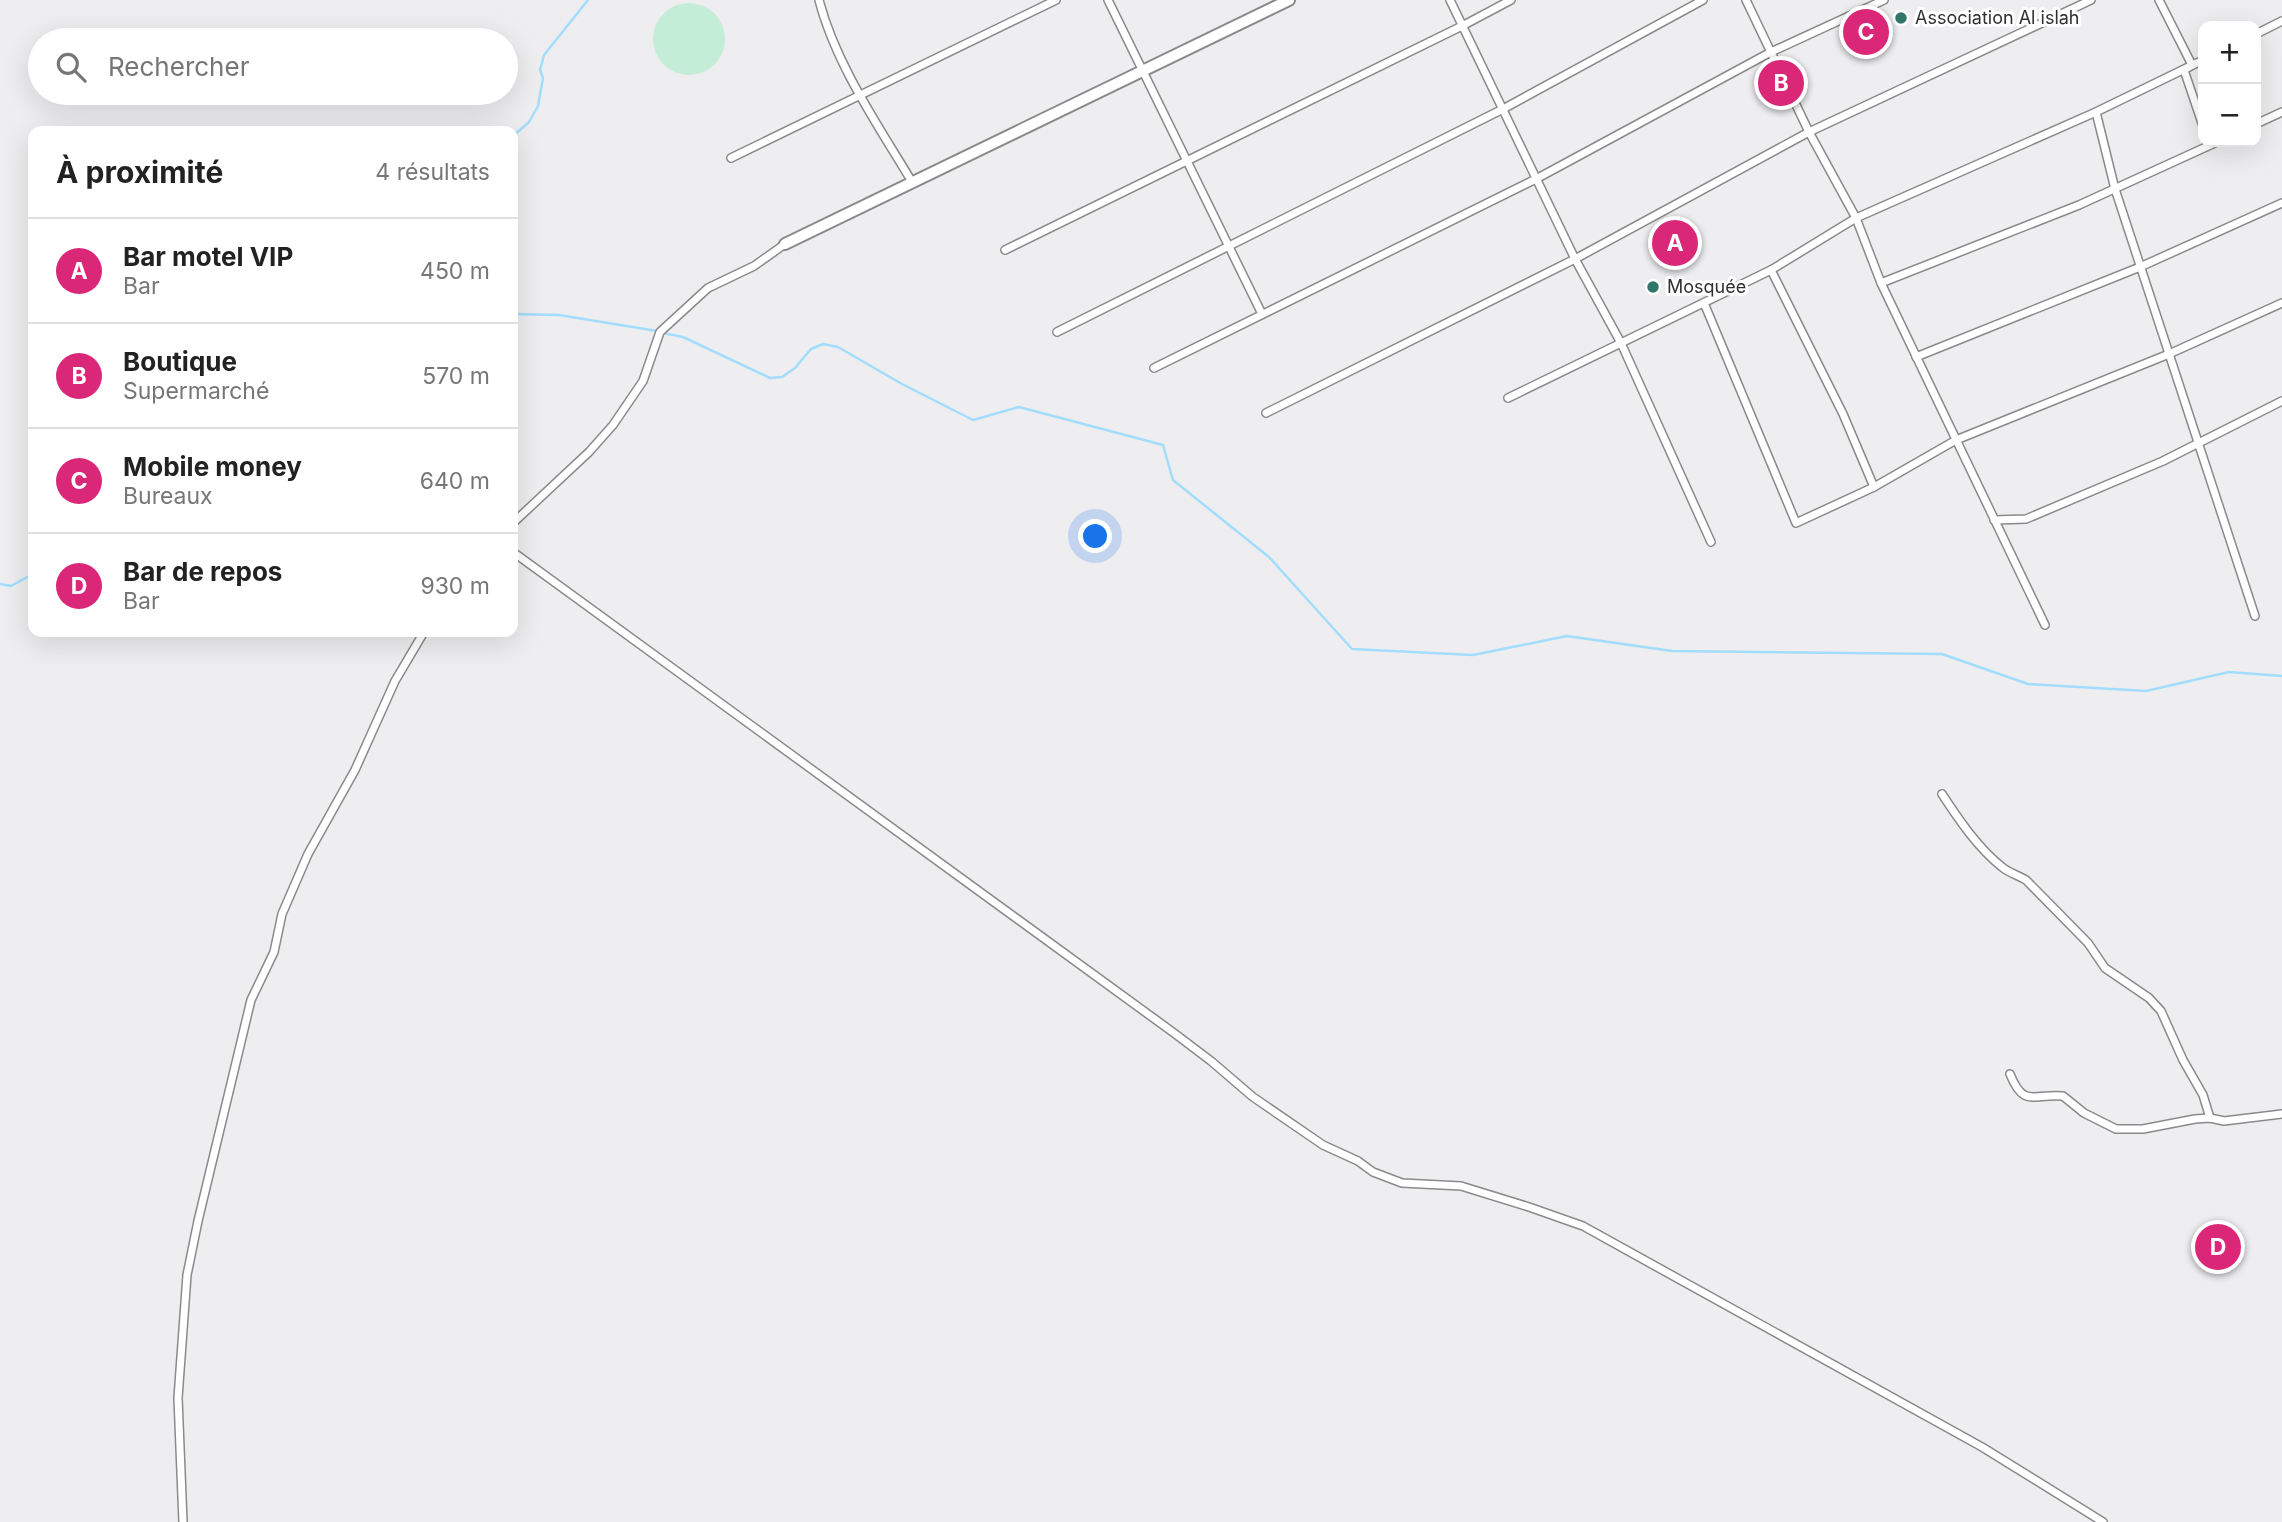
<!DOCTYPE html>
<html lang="fr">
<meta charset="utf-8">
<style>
:root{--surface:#fff;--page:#f6f6f6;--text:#222;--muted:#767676;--line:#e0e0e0;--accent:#db2777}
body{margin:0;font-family:Inter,sans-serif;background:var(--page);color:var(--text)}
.controls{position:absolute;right:21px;top:21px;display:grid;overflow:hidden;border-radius:14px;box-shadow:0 7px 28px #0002}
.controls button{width:63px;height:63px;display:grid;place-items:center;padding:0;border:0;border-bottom:2px solid var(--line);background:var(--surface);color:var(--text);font:35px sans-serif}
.you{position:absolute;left:1096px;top:537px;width:24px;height:24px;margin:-18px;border:5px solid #fff;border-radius:50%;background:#1a73e8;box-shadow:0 0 0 10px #1a73e833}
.badge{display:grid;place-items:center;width:46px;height:46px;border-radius:50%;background:var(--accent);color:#fff;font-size:23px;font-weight:700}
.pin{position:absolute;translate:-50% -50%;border:4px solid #fff;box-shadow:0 2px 7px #0006}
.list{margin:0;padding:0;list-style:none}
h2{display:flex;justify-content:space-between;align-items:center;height:91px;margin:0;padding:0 28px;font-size:30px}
h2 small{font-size:23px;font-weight:400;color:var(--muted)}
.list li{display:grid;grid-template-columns:46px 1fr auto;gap:21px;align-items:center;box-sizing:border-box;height:105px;padding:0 28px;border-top:2px solid var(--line)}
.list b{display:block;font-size:26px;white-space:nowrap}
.list p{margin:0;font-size:23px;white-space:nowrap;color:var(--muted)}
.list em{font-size:23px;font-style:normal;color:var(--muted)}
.icon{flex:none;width:38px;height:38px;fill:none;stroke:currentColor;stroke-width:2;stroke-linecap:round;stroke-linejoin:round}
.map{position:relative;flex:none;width:2282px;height:1522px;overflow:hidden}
.search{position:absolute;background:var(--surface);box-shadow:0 7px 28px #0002;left:28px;top:28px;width:490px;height:77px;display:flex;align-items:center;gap:18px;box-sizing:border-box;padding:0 24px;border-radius:38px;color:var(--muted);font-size:26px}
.panel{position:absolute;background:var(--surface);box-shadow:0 7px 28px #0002;left:28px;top:126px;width:490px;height:511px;border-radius:14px}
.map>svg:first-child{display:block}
.green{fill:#c3edd6}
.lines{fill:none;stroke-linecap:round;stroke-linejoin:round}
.stream{stroke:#a3ddfe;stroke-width:2.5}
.street-casing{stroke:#8a8a8b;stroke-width:10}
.secondary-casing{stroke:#8a8a8b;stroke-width:14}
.street{stroke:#fff;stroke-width:7}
.secondary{stroke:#fff;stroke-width:10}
.poi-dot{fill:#31766b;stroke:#fff;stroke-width:2.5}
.labels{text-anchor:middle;stroke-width:6;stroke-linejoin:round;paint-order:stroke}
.poi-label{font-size:18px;fill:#303030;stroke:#fff;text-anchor:start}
</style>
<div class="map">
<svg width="2282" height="1522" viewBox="0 0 2282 1522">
<rect width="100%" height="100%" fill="#eeeef0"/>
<circle class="green" cx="689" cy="39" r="36"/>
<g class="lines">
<g class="stream">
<path d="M513,136L529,122L538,106L543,78L540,70L544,55L588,0"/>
<path d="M513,314L559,315L657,331"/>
<path d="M663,333L683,337L770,378L782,377L795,368L811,349L823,344L838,347L902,384L973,420L1019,407L1163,445L1173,480L1269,557L1352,649L1473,655L1567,636L1672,651L1942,654L2028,684L2146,691L2229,672L2282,676"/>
<path d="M0,584L11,586L33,574"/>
</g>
<g class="street-casing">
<g id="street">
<path d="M819,0C836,65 878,125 912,182"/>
<path d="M1108,0L1262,314"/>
<path d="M1450,0L1575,259L1621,343L1711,542"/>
<path d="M1746,0L1809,132L1856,218L1881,283L2045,625"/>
<path d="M2159,0L2192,65L2184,70L2203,126"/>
<path d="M2256,34L2282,21"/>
<path d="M2096,112L2115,189L2255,616"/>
<path d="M2256,124L2282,112"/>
<path d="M731,158L1056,0"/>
<path d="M1005,250L1462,26L1511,0"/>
<path d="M1771,270L1843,414L1874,487"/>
<path d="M1881,283L2079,205L2217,142"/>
<path d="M1704,303L1796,523L1874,487L1956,440L2169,354L2282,303"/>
<path d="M1057,332L1503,109L1703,0"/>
<path d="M1916,357L2140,267L2282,203"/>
<path d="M1154,368L1536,179L1771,52L1884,0"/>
<path d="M1508,398L1771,270L1856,218L2096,112L2203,60"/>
<path d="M1266,413L1575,259L1809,132L2091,0"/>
<path d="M1994,520L2026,519L2163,461L2282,401"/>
<path d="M513,523L589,452L613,425L643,381L660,332L708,288L754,266L785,244"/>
<path d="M513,552L1174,1033L1211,1061L1253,1097L1323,1145L1358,1161L1373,1172L1402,1183L1461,1186L1529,1207L1583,1226L1982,1447L2103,1522"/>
<path d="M1942,794C1959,820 1978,848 2002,867C2009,873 2018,875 2026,880L2088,943L2105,968L2149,998L2161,1011L2183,1060L2203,1095L2210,1118"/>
<path d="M2010,1074C2024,1109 2034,1093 2063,1096L2084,1113L2116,1129H2143L2195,1119L2210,1118L2224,1121L2282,1114"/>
<path d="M183,1522L178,1398L187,1275L198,1221L251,1000L274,952L282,914L308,854L355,770L395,681L424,632"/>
</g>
</g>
<g class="secondary-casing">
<path id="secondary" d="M785,244L1289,0"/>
</g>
<use href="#street" class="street"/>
<use href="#secondary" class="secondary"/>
</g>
<g class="poi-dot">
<circle cx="1901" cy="18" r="7"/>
<circle cx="1653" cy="287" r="7"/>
</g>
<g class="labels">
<g class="poi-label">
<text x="1915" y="24">Association Al islah</text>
<text x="1667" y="293">Mosquée</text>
</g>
</g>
</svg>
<div class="controls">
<button>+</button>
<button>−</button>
</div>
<div class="you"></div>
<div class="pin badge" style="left:1675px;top:243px">A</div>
<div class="pin badge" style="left:1781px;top:83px">B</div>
<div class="pin badge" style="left:1866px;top:32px">C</div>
<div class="pin badge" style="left:2218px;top:1247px">D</div>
<div class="search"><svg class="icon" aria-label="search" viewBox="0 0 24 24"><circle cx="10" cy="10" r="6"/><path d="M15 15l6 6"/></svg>Rechercher</div>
<section class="panel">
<h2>À proximité<small>4 résultats</small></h2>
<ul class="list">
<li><span class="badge">A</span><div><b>Bar motel VIP</b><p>Bar</p></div><em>450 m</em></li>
<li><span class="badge">B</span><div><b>Boutique</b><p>Supermarché</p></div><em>570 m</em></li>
<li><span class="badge">C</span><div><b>Mobile money</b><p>Bureaux</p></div><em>640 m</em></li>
<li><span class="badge">D</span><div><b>Bar de repos</b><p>Bar</p></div><em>930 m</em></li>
</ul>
</section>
</div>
